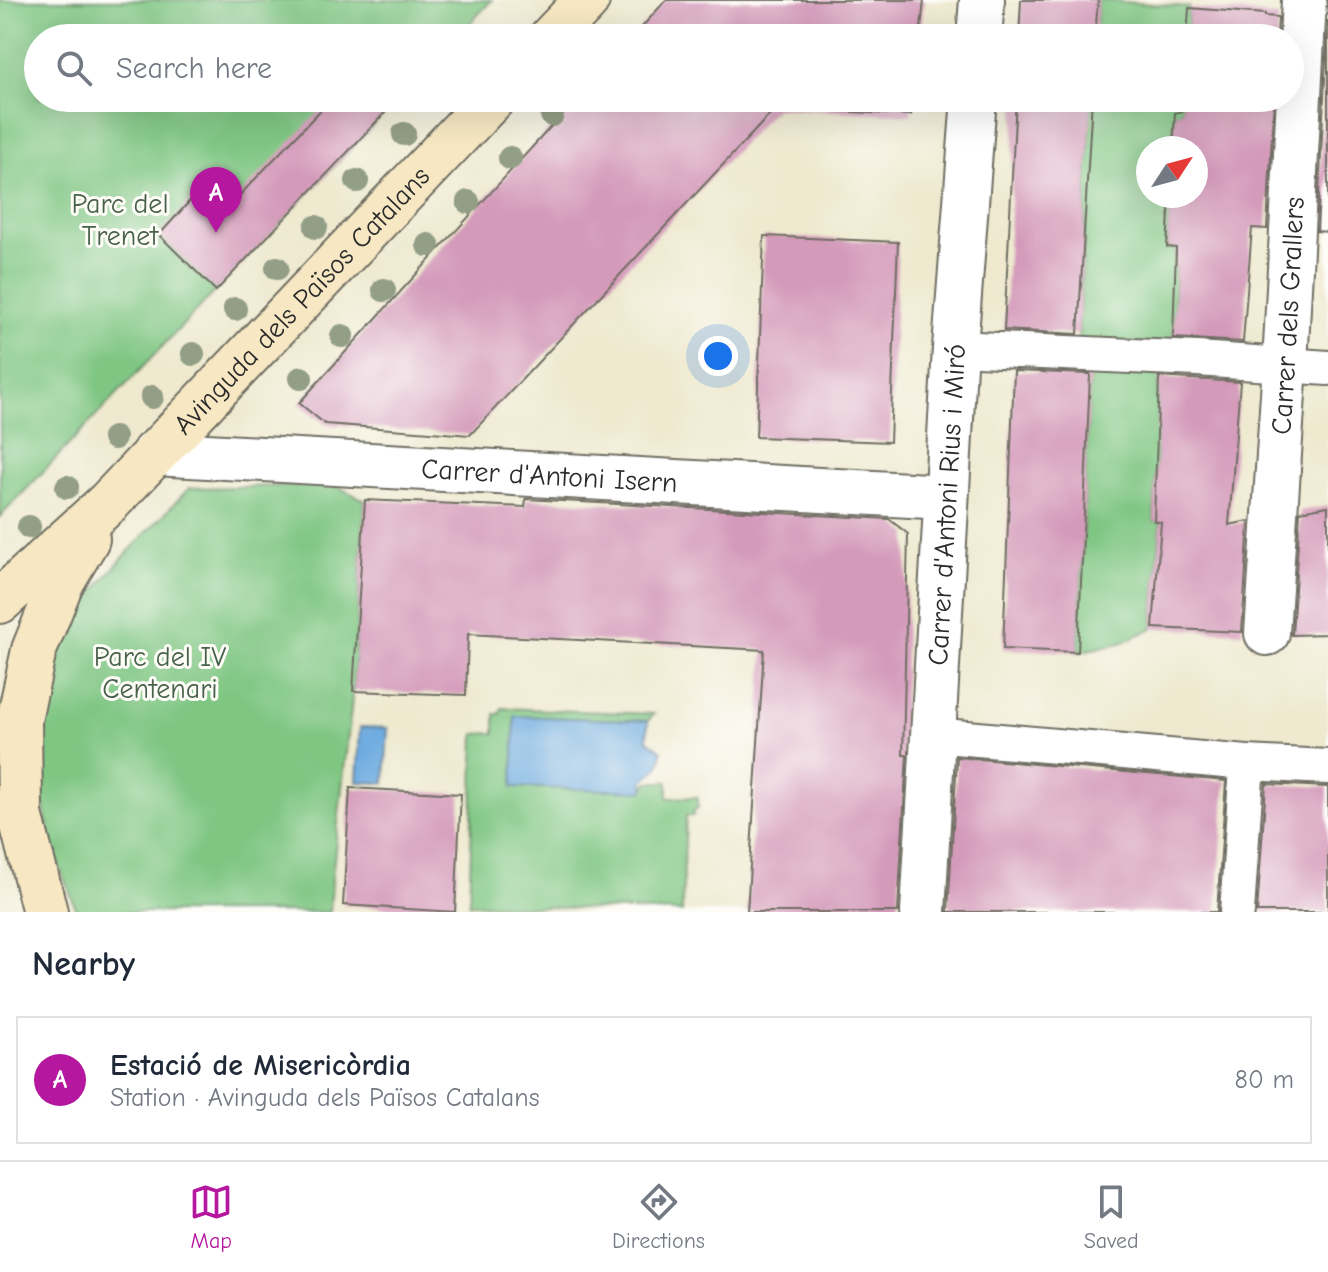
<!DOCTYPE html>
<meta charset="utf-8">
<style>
:root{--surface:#fff;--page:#f2f2f3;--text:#1f2937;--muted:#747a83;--line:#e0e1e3;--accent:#b5179e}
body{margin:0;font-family:"Comic Neue",sans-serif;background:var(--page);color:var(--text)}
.compass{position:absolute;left:1136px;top:136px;width:72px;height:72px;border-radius:50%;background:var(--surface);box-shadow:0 8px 32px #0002;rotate:54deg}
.you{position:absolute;left:718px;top:356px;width:28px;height:28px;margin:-20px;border:6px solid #fff;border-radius:50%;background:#1a73e8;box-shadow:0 0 0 12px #1a73e833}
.badge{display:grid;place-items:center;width:52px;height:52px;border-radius:50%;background:var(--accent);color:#fff;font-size:26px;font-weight:700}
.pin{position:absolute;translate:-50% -66px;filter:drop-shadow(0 2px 4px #0008)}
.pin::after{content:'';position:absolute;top:42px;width:28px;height:24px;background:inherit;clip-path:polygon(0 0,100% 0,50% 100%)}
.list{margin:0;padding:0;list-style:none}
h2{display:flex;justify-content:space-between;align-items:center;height:104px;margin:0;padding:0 32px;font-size:34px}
h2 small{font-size:26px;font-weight:400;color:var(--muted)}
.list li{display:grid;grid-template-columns:52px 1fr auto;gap:24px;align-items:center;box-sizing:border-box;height:128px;margin:0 16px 16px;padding:0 16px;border:2px solid var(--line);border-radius:0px}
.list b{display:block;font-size:30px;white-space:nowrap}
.list p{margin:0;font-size:26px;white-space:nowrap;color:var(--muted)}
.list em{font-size:26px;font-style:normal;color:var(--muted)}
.icon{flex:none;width:44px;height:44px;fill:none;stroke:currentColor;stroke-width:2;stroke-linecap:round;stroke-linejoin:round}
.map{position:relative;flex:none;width:1328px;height:912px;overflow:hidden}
.search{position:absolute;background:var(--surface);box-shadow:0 8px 32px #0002;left:24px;right:24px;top:24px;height:88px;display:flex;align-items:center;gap:20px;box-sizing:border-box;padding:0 28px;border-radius:44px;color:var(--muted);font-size:30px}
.sheet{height:248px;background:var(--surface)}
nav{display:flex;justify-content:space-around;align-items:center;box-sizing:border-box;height:112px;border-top:2px solid var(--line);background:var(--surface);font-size:22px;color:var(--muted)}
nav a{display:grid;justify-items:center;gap:4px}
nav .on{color:var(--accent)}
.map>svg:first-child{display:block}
.green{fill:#7fc683;stroke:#557857;stroke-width:2}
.water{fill:#6eace0;stroke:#4c6c86;stroke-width:2}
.building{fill:#d49aba}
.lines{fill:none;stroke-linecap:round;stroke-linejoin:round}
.pedestrian-casing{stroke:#6f6e64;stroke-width:38}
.minor-casing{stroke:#6f6e64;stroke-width:48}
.secondary-casing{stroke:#6f6e64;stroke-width:48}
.pedestrian{stroke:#fff;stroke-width:34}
.minor{stroke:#fff;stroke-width:44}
.secondary{stroke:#f7e8c3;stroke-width:44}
.tree{fill:#939e86}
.labels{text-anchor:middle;stroke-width:6;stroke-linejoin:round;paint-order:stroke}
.park-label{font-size:28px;fill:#48614a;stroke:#fdfcf7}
.street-label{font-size:28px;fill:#2b2b2b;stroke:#fdfcf7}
</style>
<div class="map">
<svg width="1328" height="912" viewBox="0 0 1328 912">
<rect width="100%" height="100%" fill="#fdfcf7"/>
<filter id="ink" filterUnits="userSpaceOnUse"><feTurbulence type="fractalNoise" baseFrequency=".0125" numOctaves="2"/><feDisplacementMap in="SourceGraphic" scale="16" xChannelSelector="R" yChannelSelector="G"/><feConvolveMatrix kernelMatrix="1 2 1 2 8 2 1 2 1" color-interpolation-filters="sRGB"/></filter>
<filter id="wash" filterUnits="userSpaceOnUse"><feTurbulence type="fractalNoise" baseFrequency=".006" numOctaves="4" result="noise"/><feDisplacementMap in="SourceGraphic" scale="32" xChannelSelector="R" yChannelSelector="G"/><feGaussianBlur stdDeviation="1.8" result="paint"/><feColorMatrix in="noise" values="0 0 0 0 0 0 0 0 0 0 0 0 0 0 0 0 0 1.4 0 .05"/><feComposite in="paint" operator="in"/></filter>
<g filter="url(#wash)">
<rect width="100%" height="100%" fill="#eee9cf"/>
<g class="green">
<path d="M0,0H492L456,38H38V98H399L0,517Z"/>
<path d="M1098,0L1189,7L1187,38H1095Z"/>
<path d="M1092,98H1183L1182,111L1175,113L1173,148H1148V196H1170L1167,247L1176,248L1173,343L1078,342Z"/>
<path d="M1090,369L1160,371L1154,521L1161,522L1153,628L1121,643L1078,652Z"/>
<path d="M334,485L365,500L353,691L333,868L330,912H77C71,893 61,874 55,855C28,769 38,664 94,592C122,555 158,522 189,488Z"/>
<path d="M502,708L654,714L648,721L515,716L513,786L643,791L648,782H668V798L697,797L698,808L694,810L693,816H686L682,912L469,904L475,734L495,733V714H500Z"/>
</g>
<g class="water">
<path d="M515,716L648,721L647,739L662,751C662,766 656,771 644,780V791L513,787Z"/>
<path d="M360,727L388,728L385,783L357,782Z"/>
</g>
<g id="blocks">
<g class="building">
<path d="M666,0H924L920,38H632Z"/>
<path d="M1021,0H1098L1095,38H1019Z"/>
<path d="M1189,8L1265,14V16L1278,17L1277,38H1187Z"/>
<path d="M1328,20V232L1317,231Z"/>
<path d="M332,98H399L216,291L159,235L216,172L239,196Z"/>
<path d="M577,98H913L911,115L776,108L470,435L325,424L299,403Z"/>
<path d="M1016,98H1092L1078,334L1004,330Z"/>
<path d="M1183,98H1274L1267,229L1252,228L1243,342L1173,338L1176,248L1167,247L1170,196H1196V148H1173L1175,113L1182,111Z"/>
<path d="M764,236L898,242L890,442L756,437Z"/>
<path d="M1014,371L1090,374L1078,652L1003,649Z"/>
<path d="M1159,377L1240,382L1229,525L1249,521L1242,632L1153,628L1161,522L1154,521Z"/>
<path d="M526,499L889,519L908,534L903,755H907L898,912H747L764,650L468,634L466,695L353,691L365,500L525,507Z"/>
<path d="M1328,506V634L1292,635L1300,511Z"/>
<path d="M957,757L1226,781L1217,912H948Z"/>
<path d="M1266,784L1328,787V912H1257Z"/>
<path d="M350,788L461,794L455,912L343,905Z"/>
</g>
</g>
</g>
<g filter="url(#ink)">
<use href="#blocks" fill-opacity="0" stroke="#6f6e64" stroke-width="2"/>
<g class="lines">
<g class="pedestrian-casing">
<g id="pedestrian">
<path d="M955,348L1197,359L1328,368"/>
<path d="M933,735L1247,763L1328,767"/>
<path d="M1237,912L1247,763"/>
</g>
</g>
<g class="minor-casing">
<g id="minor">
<path d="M979,38L982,0"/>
<path id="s1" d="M154,453L946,497"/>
<path id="s2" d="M1267,633L1285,365L1304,0"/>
<path id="s3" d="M923,912L955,348L974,98"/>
</g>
</g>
<g class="secondary-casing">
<g id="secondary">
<path d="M551,38L587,0"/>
<path id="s4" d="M0,601L108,503L493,98"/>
<path d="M45,912L20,814L19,720L34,650L61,583L87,539"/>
</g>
</g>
<use href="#pedestrian" class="pedestrian"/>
<use href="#minor" class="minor"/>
<use href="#secondary" class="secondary"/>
</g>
<g class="tree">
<circle cx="552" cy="115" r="12"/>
<circle cx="404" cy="134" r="12"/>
<circle cx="510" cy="158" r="12"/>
<circle cx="357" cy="181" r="12"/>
<circle cx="468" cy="202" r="12"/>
<circle cx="316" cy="227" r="12"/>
<circle cx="428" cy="245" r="12"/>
<circle cx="277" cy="268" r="12"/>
<circle cx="384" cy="290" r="12"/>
<circle cx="235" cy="309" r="12"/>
<circle cx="342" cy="336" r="12"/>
<circle cx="193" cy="354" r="12"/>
<circle cx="301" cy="378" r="12"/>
<circle cx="152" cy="397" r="12"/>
<circle cx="114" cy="438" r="12"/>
<circle cx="67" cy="487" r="12"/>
<circle cx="29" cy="527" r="12"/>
</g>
</g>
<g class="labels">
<g class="park-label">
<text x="120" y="213">Parc del<tspan x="120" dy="32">Trenet</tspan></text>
<text x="160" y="666">Parc del IV<tspan x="160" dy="32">Centenari</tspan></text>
</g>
<g class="street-label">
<text dy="10" stroke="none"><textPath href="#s4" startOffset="426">Avinguda dels Països Catalans</textPath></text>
<text dy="10" stroke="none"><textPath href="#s2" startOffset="318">Carrer dels Grallers</textPath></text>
<text dy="10" stroke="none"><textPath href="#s1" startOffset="396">Carrer d'Antoni Isern</textPath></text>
<text dy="10" stroke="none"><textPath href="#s3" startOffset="408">Carrer d'Antoni Rius i Miró</textPath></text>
</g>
</g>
</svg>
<svg class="compass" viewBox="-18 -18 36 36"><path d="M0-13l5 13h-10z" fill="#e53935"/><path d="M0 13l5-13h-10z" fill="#747a83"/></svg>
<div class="you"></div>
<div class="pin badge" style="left:216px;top:233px">A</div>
<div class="search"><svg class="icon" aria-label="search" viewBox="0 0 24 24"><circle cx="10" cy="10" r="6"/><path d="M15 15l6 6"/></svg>Search here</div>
</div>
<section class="sheet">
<h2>Nearby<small></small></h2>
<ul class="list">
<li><span class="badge">A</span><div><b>Estació de Misericòrdia</b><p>Station · Avinguda dels Països Catalans</p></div><em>80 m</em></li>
</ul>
</section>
<nav>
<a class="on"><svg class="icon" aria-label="map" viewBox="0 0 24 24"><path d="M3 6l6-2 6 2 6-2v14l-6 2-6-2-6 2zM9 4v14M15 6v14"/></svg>Map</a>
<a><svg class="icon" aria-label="directions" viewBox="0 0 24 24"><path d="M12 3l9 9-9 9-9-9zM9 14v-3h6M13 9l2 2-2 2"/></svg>Directions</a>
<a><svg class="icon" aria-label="saved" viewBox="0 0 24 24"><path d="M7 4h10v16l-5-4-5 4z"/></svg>Saved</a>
</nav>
